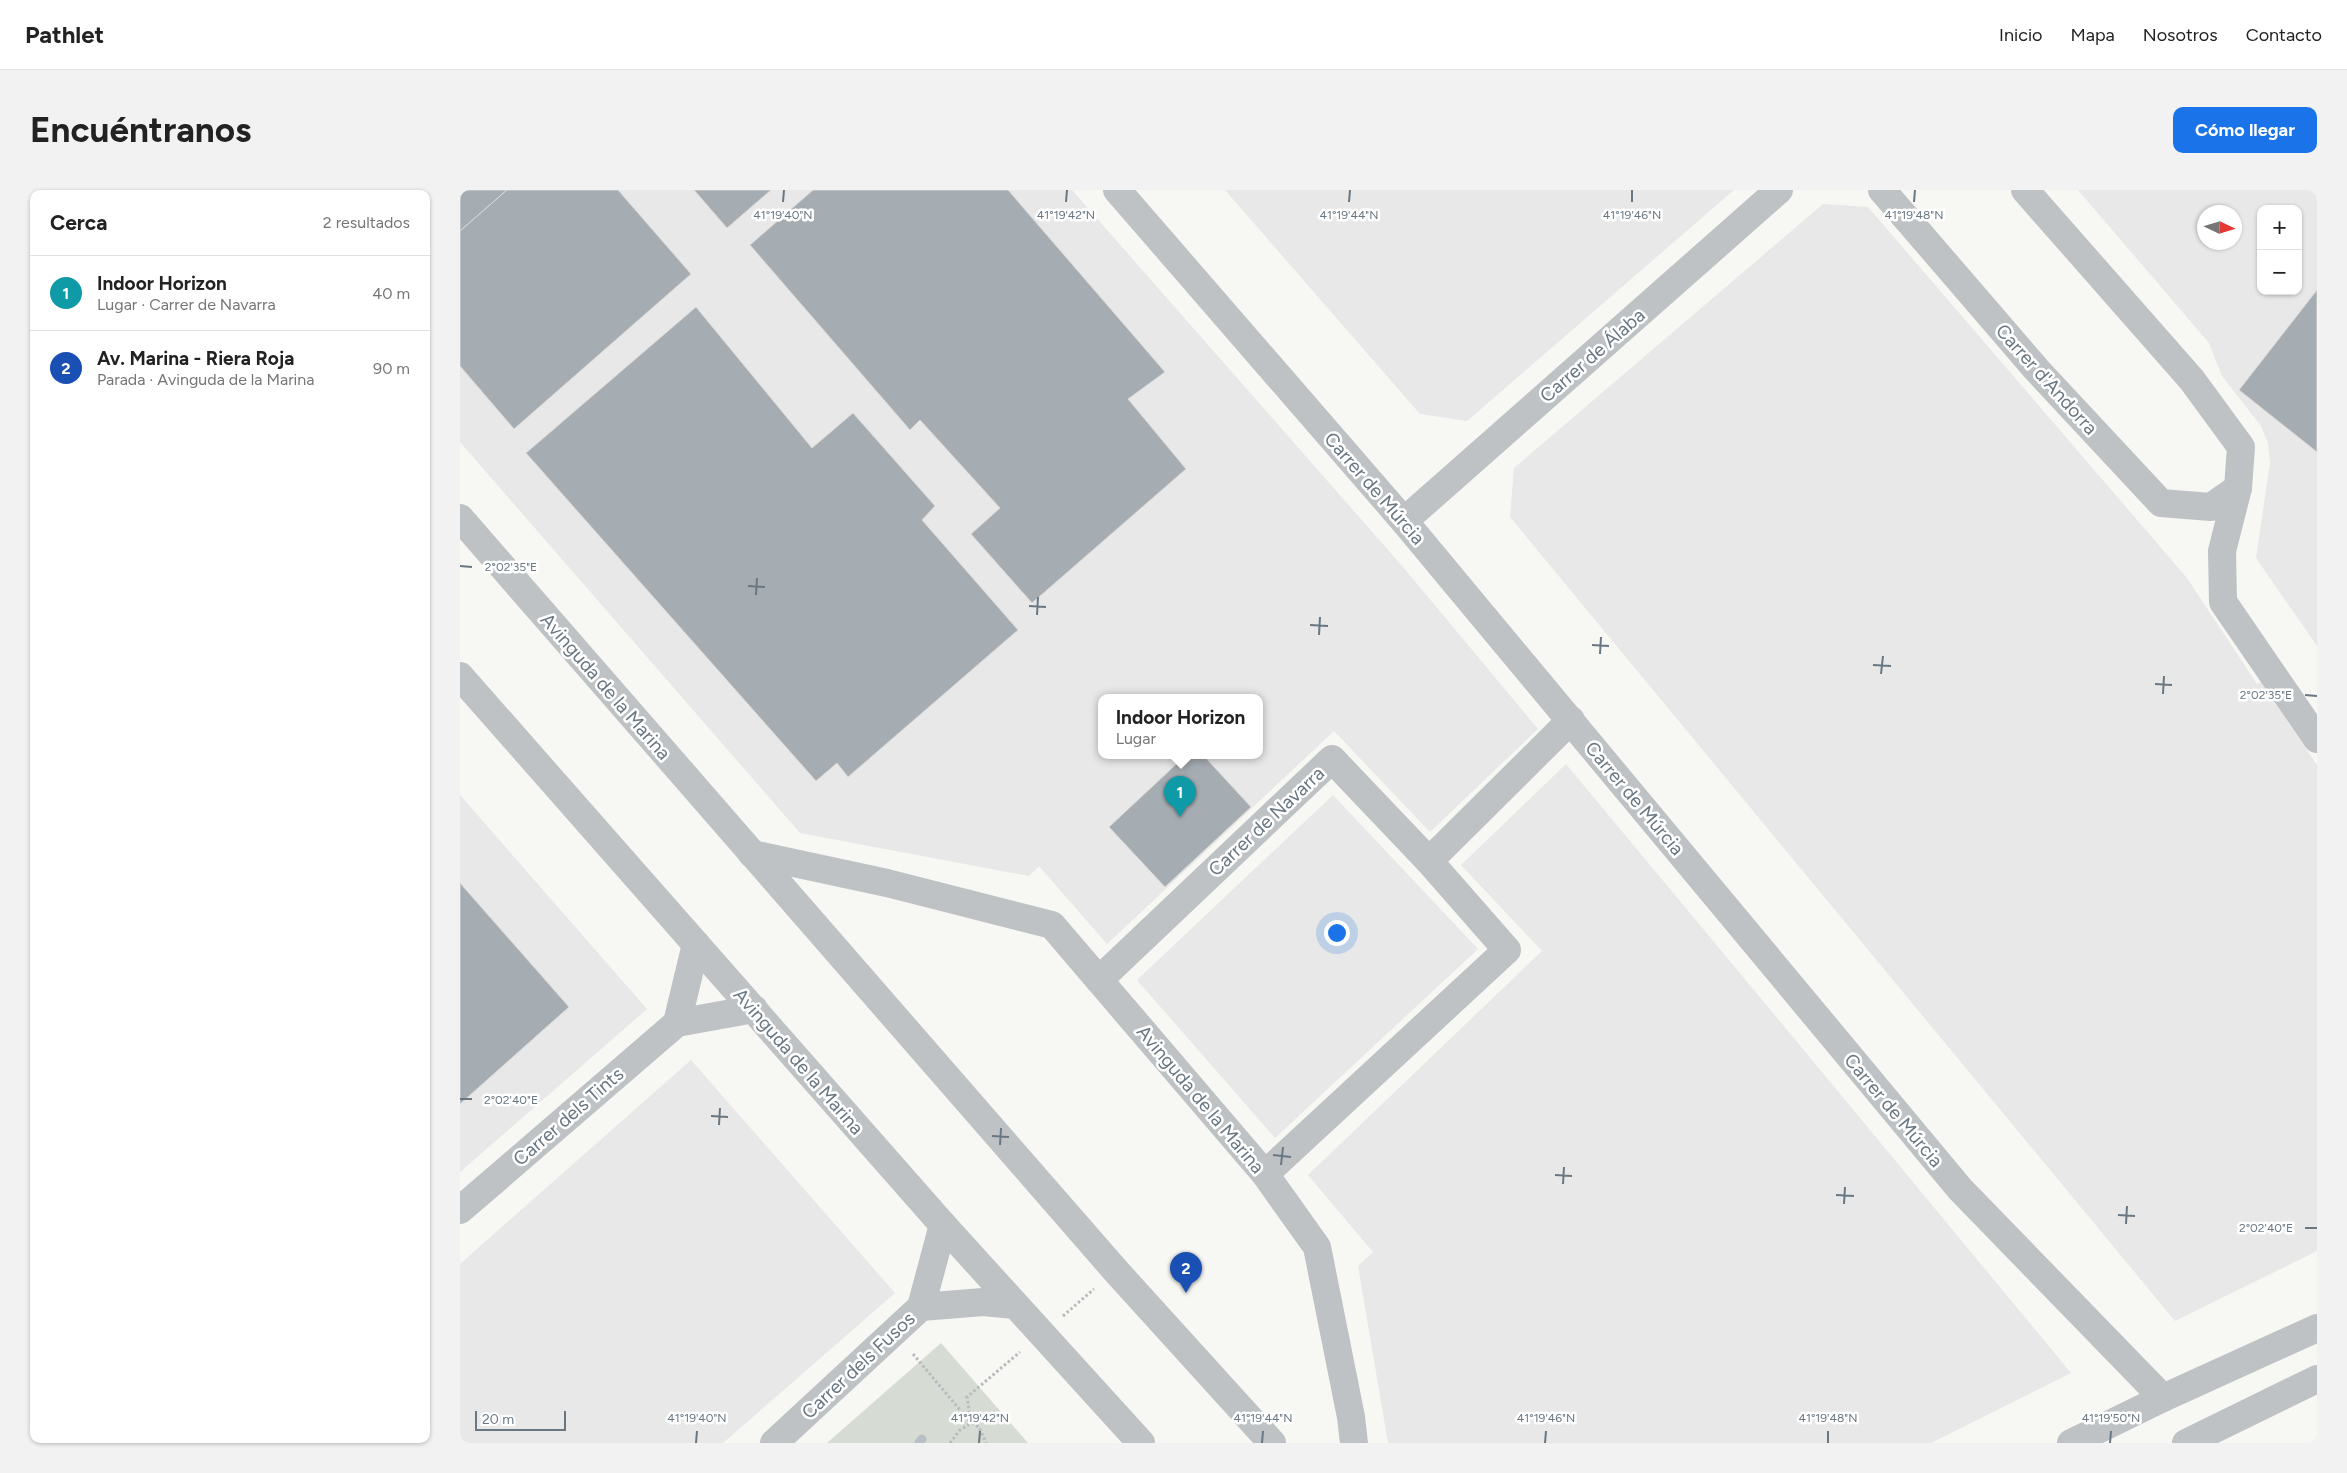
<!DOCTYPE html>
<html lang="es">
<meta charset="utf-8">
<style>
:root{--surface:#fff;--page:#f2f2f2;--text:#222;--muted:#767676;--line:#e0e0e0;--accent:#1a73e8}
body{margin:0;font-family:Figtree,sans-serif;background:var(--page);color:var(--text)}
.controls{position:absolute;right:15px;top:15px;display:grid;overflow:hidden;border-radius:10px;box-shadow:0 1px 4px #0004}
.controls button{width:45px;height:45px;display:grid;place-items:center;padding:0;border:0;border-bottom:1px solid var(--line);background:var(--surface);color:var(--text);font:25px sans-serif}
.compass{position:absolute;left:1737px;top:15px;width:45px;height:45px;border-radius:50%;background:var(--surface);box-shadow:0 1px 4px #0004;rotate:94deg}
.scale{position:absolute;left:15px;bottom:12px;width:91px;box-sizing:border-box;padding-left:5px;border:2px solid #697782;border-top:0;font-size:14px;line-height:18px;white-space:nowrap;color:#697782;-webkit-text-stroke:4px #fff;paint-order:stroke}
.you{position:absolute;left:876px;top:742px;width:18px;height:18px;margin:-12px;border:4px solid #fff;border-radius:50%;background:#1a73e8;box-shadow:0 0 0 8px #1a73e833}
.badge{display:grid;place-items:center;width:32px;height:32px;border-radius:50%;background:var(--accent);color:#fff;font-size:16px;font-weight:700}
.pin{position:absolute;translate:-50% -41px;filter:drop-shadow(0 1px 2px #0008)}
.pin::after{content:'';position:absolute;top:26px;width:18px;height:15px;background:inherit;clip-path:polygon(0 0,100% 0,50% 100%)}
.popup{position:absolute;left:638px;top:504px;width:165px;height:65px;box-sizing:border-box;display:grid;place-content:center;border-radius:10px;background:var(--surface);filter:drop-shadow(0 1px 4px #0005);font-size:16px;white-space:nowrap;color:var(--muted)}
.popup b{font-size:19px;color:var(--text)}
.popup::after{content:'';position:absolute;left:50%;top:100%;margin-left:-10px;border:10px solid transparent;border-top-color:var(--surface)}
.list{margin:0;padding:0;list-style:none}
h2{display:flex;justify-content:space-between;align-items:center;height:65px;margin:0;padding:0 20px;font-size:21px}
h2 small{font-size:16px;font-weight:400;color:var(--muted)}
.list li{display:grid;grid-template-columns:32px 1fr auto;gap:15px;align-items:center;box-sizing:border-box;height:75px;padding:0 20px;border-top:1px solid var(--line)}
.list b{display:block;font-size:19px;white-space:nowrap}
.list p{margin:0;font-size:16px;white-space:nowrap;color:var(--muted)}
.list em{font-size:16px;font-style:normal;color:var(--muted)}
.map{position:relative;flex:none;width:1857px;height:1253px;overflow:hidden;border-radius:10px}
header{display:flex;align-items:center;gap:30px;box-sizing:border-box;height:70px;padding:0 25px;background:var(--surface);border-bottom:1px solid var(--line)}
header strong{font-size:24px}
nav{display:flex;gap:28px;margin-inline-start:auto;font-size:18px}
.intro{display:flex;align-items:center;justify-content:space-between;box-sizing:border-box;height:120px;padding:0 30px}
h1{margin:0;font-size:35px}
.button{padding:12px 22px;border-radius:10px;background:var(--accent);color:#fff;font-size:18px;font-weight:700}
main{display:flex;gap:30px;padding:0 30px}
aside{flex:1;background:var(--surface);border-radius:10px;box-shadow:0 1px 4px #0004}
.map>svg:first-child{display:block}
.built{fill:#e7e8e7;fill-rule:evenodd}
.green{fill:#d6dbd4}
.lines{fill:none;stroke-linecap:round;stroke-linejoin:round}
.stream{stroke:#b7c1c5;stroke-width:9}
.building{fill:#a6adb2;stroke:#d8d8d7}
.path{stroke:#b8bbbd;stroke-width:3;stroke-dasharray:2.5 2.5;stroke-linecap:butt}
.minor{stroke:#bec2c5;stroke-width:28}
.ticks{fill:none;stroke:#697782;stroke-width:2}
.labels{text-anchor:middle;stroke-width:5;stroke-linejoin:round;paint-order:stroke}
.street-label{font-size:19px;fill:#697782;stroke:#fff}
.ticks-label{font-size:12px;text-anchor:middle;fill:#697782;stroke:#fff;stroke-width:5;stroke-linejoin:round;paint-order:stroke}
</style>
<header>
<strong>Pathlet</strong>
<nav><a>Inicio</a><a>Mapa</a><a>Nosotros</a><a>Contacto</a></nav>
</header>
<div class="intro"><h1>Encuéntranos</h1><a class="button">Cómo llegar</a></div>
<main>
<aside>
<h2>Cerca<small>2 resultados</small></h2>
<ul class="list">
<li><span class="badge" style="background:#0f9aa8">1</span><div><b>Indoor Horizon</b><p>Lugar · Carrer de Navarra</p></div><em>40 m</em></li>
<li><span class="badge" style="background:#1a4fb4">2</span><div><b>Av. Marina - Riera Roja</b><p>Parada · Avinguda de la Marina</p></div><em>90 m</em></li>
</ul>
</aside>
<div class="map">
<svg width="1857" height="1253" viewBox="0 0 1857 1253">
<rect width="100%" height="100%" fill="#f7f7f4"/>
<g class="built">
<path d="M0,0H612L943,377L1078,539L970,642L874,541L647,754L579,676L569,686L340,643L0,252ZM641,508H799V566H641Z"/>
<path d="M765,0H1274L1007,231L960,224Z"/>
<path d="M1618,0H1857V456L1796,368L1810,273L1808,253L1801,236L1762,186L1749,153ZM1801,19H1838V101H1801ZM1744,22H1774V52H1744Z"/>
<path d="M1363,14L1408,17L1727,388L1797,494L1801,492L1857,575V1061L1715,1131L1050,327L1054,278Z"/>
<path d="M1106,574L1328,841L1611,1183L1471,1253H928L898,1076L913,1062L848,985L1082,761L1001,675Z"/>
<path d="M0,605L187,819L0,982Z"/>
<path d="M873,605L1018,759L815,948L677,790Z"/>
<path d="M231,870L435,1103L263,1253H0V1074Z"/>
</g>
<path class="green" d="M481,1153L568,1253H367Z"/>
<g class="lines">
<path class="stream" d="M459,1253L462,1249"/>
</g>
<g class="building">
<path d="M0,0H47L0,41Z"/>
<path d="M47,0H158L231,84L54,239L0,176V41Z"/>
<path d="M234,0H311L267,38Z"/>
<path d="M353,0H548L705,182L668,209L726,279L572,413L511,344L540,318L460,230L450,240L290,55Z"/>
<path d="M1857,100V262L1779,200Z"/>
<path d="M236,117L352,258L393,223L475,316L462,330L558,440L388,587L377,573L356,591L66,263Z"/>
<path d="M725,566H744L791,617L705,697L649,637Z"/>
<path d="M0,693L109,817L0,914Z"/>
</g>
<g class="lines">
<g class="path">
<path d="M603,1126L634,1099"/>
<path d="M453,1164L511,1233L507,1207L560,1162"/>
<path d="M490,1253L500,1240L511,1233L519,1237L526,1253"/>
</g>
<g class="minor">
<path d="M657,0L944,331L1500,999L1703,1208"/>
<path d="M1422,0L1577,180L1701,313L1751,317L1778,298L1781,257L1732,190L1565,0"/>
<path d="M1778,298L1762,361L1763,412L1857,549"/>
<path d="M0,328L656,1081L812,1253"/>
<path d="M944,331L1319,0"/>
<path d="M0,486L483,1035L681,1253"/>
<path d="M292,664L427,693L592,735L805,984L857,1057L891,1227L894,1253"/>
<path d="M969,671L1111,530"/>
<path d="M639,790L872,569L969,671L1047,760L805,984"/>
<path d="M217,833L236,754"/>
<path d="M0,1020L217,833L294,819"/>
<path d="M461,1117L523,1112L555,1115"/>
<path d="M314,1253L461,1117L483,1035"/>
<path d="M1611,1253L1703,1208L1857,1138"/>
<path d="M1726,1253L1857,1189"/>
</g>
</g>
<path class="ticks" d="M323,12L324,0M606,12L607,0M889,12L890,0M1172,12V0M1454,12L1455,0M0,376L12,377M288,396L305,397M296,405L297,388M569,416L586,417M577,425L578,407M850,435L868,436M859,445L860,427M1132,455L1149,456M1140,464L1141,447M1413,475L1431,476M1421,484L1423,466M1695,494L1712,495M1703,504L1704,486M1845,505L1857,506M0,909H12M251,926L268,927M259,935L260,918M532,946L549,947M540,955L541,938M813,965L831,967M821,975L823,957M1095,985L1112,986M1103,994L1104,977M1376,1005L1394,1006M1384,1014L1385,997M1658,1025L1675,1026M1666,1034L1667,1016M1845,1038H1857M236,1253L237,1241M519,1253L520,1241M802,1253L803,1241M1085,1253L1086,1241M1368,1253V1241M1650,1253L1651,1241"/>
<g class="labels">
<g class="street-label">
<text transform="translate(1132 165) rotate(-41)" y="7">Carrer de Álaba</text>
<text transform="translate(1587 189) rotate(48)" y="7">Carrer d'Andorra</text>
<text transform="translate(915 298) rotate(49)" y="7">Carrer de Múrcia</text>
<text transform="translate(146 496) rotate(49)" y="7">Avinguda de la Marina</text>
<text transform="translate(1175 608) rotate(50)" y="7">Carrer de Múrcia</text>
<text transform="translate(806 631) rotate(-43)" y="7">Carrer de Navarra</text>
<text transform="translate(339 871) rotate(49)" y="7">Avinguda de la Marina</text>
<text transform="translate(741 909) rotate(50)" y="7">Avinguda de la Marina</text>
<text transform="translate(1434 920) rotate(50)" y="7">Carrer de Múrcia</text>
<text transform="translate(108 926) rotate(-41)" y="7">Carrer dels Tints</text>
<text transform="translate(398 1175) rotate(-43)" y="7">Carrer dels Fusos</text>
</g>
</g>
<g class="ticks-label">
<text x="323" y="29">41°19'40"N</text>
<text x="606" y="29">41°19'42"N</text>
<text x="889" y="29">41°19'44"N</text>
<text x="1172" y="29">41°19'46"N</text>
<text x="1454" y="29">41°19'48"N</text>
<text x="51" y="381">2°02'35"E</text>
<text x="1806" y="509">2°02'35"E</text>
<text x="51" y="914">2°02'40"E</text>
<text x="1806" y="1042">2°02'40"E</text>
<text x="237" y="1232">41°19'40"N</text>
<text x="520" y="1232">41°19'42"N</text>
<text x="803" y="1232">41°19'44"N</text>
<text x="1086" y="1232">41°19'46"N</text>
<text x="1368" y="1232">41°19'48"N</text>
<text x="1651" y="1232">41°19'50"N</text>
</g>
</svg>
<div class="controls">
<button>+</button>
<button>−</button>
</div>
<svg class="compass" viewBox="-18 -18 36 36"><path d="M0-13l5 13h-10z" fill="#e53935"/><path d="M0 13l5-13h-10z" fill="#767676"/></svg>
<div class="scale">20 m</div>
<div class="you"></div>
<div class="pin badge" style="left:720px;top:627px;background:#0f9aa8">1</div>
<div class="popup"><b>Indoor Horizon</b>Lugar</div>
<div class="pin badge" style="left:726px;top:1103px;background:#1a4fb4">2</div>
</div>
</main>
